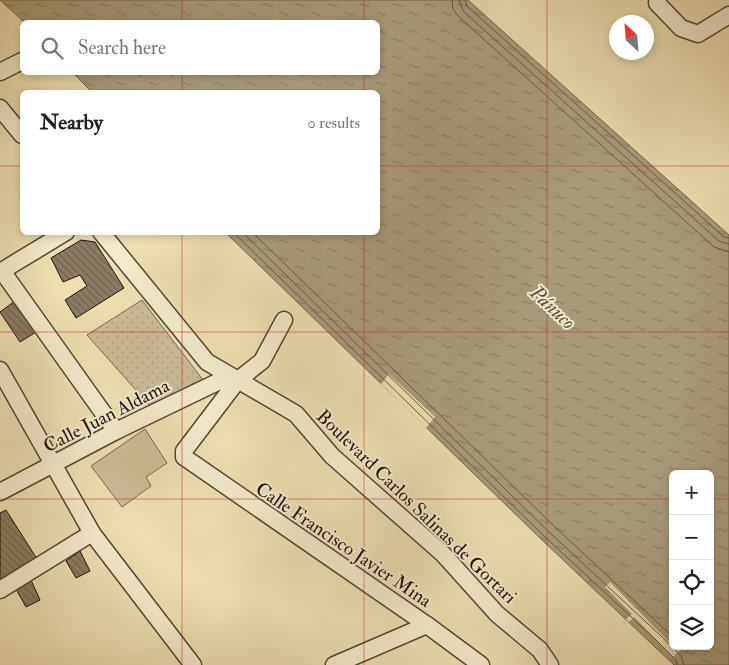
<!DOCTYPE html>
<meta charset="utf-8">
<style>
:root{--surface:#fff;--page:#f6f6f6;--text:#222;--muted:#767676;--line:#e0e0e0}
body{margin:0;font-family:"IM FELL Double Pica",serif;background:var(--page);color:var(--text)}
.controls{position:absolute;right:15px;bottom:15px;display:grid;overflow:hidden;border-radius:8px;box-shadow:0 2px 8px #0003}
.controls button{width:45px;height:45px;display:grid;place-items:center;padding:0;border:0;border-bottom:1px solid var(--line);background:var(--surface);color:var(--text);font:25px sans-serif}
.compass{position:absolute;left:609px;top:15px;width:45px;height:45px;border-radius:50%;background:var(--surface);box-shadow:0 2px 8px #0003;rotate:334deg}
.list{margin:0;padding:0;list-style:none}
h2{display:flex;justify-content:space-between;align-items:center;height:65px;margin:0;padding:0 20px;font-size:21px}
h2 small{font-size:16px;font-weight:400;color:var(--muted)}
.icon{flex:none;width:28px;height:28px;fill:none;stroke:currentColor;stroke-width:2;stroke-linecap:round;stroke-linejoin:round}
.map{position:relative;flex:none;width:729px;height:665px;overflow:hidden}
.search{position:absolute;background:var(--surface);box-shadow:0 2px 8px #0003;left:20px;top:20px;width:360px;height:55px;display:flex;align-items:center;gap:12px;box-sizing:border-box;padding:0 18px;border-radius:8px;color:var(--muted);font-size:19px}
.panel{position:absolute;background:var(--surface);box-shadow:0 2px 8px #0003;left:20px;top:90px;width:360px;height:145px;border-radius:8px}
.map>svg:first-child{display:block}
.park{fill:url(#park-dots);stroke:#756852}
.pitch{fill:#cabc95;stroke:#756852}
.water{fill:url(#water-ripples);stroke:#71644f;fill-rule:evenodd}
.pier{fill:#eddfb0}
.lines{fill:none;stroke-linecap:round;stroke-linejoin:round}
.shore{stroke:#645644;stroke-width:1}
.building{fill:url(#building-back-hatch);stroke:#20130f}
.minor-casing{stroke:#534637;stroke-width:19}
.minor{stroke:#f3eacc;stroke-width:16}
.grid{fill:none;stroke:#d62828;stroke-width:1;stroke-opacity:0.55}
.labels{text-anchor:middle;stroke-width:4;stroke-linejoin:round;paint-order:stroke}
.street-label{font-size:19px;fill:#20130f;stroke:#f3eacc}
.water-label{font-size:20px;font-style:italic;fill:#5d503f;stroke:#f3eacc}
</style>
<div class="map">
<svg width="729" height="665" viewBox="0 0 729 665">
<defs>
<pattern id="park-dots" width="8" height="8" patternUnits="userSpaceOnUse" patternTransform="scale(1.25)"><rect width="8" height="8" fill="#cabc95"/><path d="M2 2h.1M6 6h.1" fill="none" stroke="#ada17f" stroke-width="1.8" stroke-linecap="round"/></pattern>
<pattern id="water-ripples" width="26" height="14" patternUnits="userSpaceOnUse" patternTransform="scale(1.25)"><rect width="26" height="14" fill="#a79a79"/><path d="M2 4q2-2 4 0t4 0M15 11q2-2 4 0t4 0" fill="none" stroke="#887c62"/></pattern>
<pattern id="building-back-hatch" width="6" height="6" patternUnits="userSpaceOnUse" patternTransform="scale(1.25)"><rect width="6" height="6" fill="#8b7d63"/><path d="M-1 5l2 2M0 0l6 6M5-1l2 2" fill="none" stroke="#716550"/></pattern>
</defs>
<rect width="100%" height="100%" fill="#eddfb0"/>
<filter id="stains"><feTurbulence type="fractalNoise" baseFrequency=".004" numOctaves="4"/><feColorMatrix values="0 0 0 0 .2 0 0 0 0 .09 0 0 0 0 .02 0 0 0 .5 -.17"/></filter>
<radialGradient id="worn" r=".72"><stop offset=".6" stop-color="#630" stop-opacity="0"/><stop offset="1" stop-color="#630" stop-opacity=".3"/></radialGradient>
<path class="park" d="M142,300L203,380L151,407L87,335Z"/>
<path class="pitch" d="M145,429L167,463L146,477L151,486L122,507L91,466Z"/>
<path class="water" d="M0,0H468L729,235V665H674L542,540L226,233L378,232V92H92L73,73L378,72V22H24ZM673,474H710V646H673Z"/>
<g class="pier">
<path d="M389,374L435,417L426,428L381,384Z"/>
<path d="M610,582L673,646H684L673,657L634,617L629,622L626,619L632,614L605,587Z"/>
</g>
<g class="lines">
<g class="shore">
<path d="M452,0L453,9L458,16L714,247L729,252"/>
<path d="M459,0L463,11L719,241L729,244"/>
<path d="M465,0L467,6L724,237L729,238"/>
<path d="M233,232L545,537L656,640L676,660L677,665"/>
<path d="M242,232L549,532L660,635L681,656L684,665"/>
<path d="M252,232L555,527L673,637"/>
</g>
</g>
<g class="building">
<path d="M81,240L95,242L124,288L76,318L65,300L87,286L80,275L63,282L51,258Z"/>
<path d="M15,301L36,332L20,342L0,312Z"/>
<path d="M6,510L37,559L0,581V513Z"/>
<path d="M80,551L90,571L76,578L66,561Z"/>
<path d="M31,580L40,600L26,607L16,589Z"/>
</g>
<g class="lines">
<g class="minor-casing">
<g id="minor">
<path d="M657,3L681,28L698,34L729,15"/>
<path d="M0,72L22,61"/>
<path d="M0,108L22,135"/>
<path d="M101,232L207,362L296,414L332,456L443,554L497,614L540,650L550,665"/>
<path d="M2,271L116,431"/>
<path d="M0,272L66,232"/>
<path d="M284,320L262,361L238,380L184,451V457L427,625L481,665"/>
<path d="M0,370L92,533L193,665"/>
<path d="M0,492L116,431L230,376"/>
<path d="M0,590L92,533"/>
<path d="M334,665L427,625"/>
</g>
</g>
<use href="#minor" class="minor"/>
</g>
<path class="grid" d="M182,0V22M364,0V22M547,0V665M182,72V92M364,72V92M0,166H22M378,166H729M182,232V665M364,232V665M0,332H729M0,499H673M710,499H729"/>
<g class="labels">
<g class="street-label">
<text transform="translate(106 415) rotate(-27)" y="7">Calle Juan Aldama</text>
<text transform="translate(417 506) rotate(44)" y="7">Boulevard Carlos Salinas de Gortari</text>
<text transform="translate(344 544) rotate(34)" y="7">Calle Francisco Javier Mina</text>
</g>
<g class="water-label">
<text transform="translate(553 307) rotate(43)" y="7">Pánuco</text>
</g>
</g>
<rect width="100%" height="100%" filter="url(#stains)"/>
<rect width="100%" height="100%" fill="url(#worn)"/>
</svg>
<div class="controls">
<button>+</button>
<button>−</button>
<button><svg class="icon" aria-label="locate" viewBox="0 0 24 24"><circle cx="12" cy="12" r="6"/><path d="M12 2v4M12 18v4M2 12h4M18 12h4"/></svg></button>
<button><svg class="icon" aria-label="layers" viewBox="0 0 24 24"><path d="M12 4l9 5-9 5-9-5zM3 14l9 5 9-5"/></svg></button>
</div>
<svg class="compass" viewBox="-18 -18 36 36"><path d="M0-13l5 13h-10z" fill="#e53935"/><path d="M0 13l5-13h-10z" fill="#767676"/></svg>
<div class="search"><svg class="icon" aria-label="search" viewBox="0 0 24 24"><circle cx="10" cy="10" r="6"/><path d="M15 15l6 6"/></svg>Search here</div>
<section class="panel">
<h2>Nearby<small>0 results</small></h2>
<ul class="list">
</ul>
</section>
</div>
